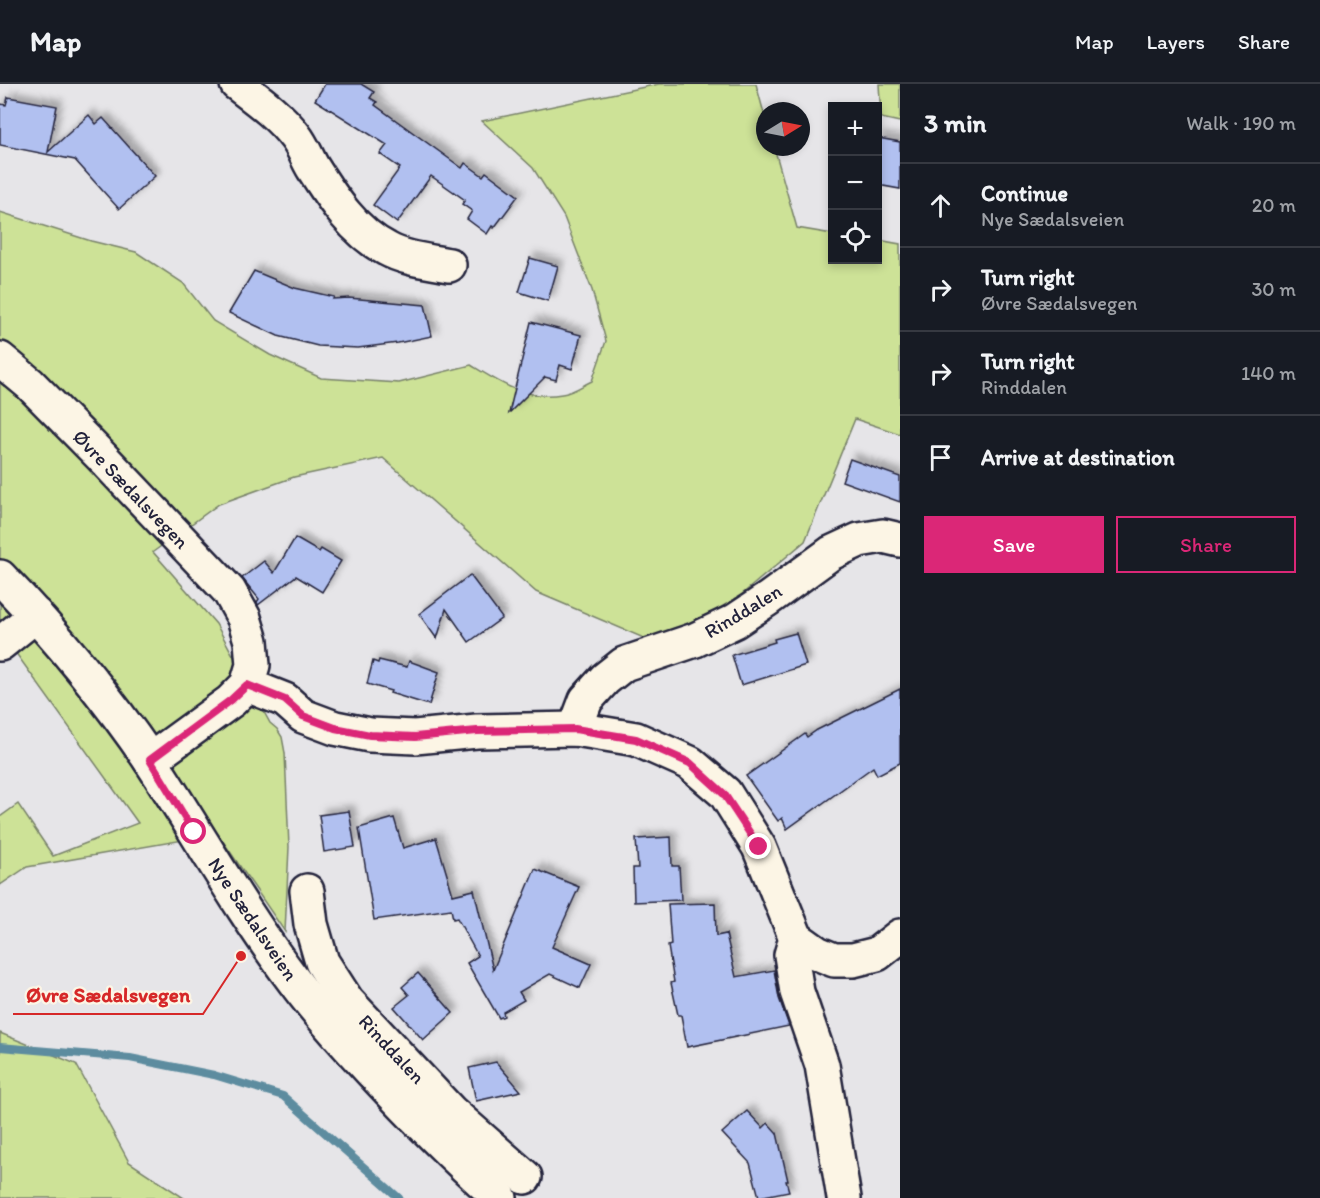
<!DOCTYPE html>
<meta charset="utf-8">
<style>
:root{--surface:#171b24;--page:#20242c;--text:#f1f3f6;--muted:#9ea1a6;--line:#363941;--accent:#db2777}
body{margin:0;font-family:Itim,sans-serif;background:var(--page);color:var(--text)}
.controls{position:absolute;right:18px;top:18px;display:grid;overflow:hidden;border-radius:0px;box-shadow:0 3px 9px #0003}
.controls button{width:54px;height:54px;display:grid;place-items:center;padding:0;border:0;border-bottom:2px solid var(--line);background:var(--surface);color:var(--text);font:30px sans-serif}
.compass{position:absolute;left:756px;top:18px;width:54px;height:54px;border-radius:50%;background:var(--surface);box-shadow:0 3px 9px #0003;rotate:80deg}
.stop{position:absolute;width:18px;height:18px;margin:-14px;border:4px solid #db2777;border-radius:50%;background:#fff}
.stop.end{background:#db2777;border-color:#fff;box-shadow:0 2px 6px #0008}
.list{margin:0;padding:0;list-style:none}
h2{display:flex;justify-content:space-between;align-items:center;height:78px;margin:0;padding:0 24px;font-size:26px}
h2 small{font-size:20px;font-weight:400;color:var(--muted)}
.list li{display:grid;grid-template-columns:39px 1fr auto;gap:18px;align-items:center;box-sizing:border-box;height:84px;padding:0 24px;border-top:2px solid var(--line)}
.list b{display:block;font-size:22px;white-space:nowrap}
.list p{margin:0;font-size:20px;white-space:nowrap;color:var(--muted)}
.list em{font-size:20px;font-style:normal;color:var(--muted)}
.actions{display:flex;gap:12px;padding:18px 24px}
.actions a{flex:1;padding:14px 0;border:2px solid var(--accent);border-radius:0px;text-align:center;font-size:21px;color:var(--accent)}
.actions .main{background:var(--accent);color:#fff}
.icon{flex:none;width:33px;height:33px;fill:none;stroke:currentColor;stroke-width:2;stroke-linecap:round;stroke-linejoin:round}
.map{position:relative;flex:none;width:900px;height:1114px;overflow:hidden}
header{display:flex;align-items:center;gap:36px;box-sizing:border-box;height:84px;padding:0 30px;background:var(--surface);border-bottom:2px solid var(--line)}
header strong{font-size:28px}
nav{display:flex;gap:33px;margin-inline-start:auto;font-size:21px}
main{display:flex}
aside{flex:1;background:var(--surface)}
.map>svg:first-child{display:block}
.green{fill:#cde297;stroke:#788269;stroke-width:1.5}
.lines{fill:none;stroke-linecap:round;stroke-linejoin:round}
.stream{stroke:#5d8c9f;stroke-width:8}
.building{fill:#b1c0f0;stroke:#22223b;stroke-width:1.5;filter:url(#shadow)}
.minor-casing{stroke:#22223b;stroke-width:38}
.major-casing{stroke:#22223b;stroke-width:38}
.minor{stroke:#fcf5e5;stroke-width:33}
.major{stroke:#fcf5e5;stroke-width:33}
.route{stroke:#db2777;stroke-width:8}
.labels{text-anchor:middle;stroke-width:4.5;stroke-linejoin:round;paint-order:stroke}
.street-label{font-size:20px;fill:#22223b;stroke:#fcf5e5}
.leader{fill:none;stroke:#d62828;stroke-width:2}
.callout-dot{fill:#d62828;stroke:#fcf5e5;stroke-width:2}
.callout-label{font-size:21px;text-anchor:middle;font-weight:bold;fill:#d62828;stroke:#fcf5e5;stroke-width:4.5;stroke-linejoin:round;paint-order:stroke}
</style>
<header>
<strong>Map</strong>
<nav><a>Map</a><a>Layers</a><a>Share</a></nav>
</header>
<main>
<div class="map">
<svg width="900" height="1114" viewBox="0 0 900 1114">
<defs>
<filter id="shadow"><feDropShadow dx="5.5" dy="-5.5" stdDeviation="3" flood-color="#0004"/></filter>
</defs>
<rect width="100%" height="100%" fill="#e6e5e8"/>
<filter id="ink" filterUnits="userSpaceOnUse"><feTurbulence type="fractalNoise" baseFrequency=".0167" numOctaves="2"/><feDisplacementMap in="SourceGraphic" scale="12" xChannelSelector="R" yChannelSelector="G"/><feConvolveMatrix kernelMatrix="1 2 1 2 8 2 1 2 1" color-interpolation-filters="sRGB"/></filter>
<g filter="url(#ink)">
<g class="green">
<path d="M659,0H756L765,33V63H774L797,144L832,150V176H878V156L900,160V350L855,335L805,457L741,511L688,544L646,555L536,508L383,374L294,393L219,420L153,468L216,540L270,639L277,645L282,653L285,669L289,763L285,848L218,750L27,783L0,801V733L18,720L53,772L138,739L0,547V128L91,157L136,168L183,199L213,237L270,271L321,294L399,299L471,281C502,300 525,316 562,310C572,309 583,301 592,297L606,257L592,206L564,133L533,84L482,37Z"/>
<path d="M879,0H900V38L881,34Z"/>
<path d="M0,949L76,980L129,1078L184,1114H0Z"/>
</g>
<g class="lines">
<path class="stream" d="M0,963L130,974L214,991L283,1012L399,1114"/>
</g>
<g class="building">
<path d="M325,0H361L374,8L370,14L377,18L375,21L462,84L465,79L483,92L486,88L518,112L494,144L492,142L487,150L467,135L472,127L462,120L465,116L431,92L397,139L373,121L400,84L380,70L387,61L315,16Z"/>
<path d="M8,13L57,22L48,68L89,31L96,40L103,34L155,92L119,125L75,76L0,61V20L6,21Z"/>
<path d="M878,54L900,58V105L878,101Z"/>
<path d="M530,174L558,182L548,217L519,208Z"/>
<path d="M254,187L295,204L334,213L333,215L349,214L425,221L432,252L398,259L358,264L318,262L278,252L229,229Z"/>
<path d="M531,238L581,251L572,285L560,281L556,296L545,293L509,329Z"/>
<path d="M850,375L900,393V418L842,397Z"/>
<path d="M295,454L319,468L321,465L341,477L322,508L296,492L258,521L257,518L259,515L242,494L264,477L274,489Z"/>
<path d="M470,491L502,534L469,558L446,525L437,555L419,530Z"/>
<path d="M796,549L806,581L741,601L732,571L775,558L774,555Z"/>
<path d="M379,576L407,583L409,577L439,588L429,621L390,609L391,607L367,600L373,577L378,579Z"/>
<path d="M900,605V679L877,691L873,683L787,745L782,734L778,737L746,692L805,650L807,653L817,646Z"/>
<path d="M349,727L355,763L324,768L319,731Z"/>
<path d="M394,734L403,764L436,754L453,811L474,806L493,886L535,785L579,803L552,863L591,880L580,904L550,890L519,908L524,916L503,928L504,932L499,934L467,879L478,872L457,834L453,835L451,825L374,836L359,744Z"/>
<path d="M671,753L672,782H679L681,816L634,818L633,784H638L636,755Z"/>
<path d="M715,819L716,852L726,850L736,893L774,886L779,914L789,942L687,963L681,931H678L671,899L674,898L668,862L671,861L668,820Z"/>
<path d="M418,889L453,929L423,956L394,923L409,911L402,903Z"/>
<path d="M496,978L521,1007L476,1017L469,984Z"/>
<path d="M747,1027L763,1044L768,1039L777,1049L788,1097H786L789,1107L759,1113L750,1079L722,1049Z"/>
</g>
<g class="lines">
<g class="minor-casing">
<g id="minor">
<path d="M237,0C258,16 279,31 295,52C303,62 307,74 313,84C332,114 354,148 387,165C405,175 429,177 449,181"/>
<path d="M0,275L30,300L101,372L229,507L244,534L251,557L253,581L247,601L231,617L150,676"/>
<path d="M0,560L36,531"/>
<path d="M247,601L285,616L303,632L335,644L370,651L415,653L477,647L575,645L636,655L690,679L725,709L759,763L796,854L817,869L834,876H853L877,870L900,852"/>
<path d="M575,645L586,616L605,595L624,580L695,556L735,537L768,515L831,469L859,456L883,452L900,456"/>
<path d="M307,807L311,840L322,878L347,917L451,1028L525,1093"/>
<path d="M796,854L791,871L797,908L822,981L844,1114"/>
</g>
</g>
<g class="major-casing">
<path id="major" d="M0,493C55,550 105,610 150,676C198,749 241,827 294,897C317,928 344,958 371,987C412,1031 454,1074 500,1114"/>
</g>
<use href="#minor" class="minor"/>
<use href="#major" class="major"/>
</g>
</g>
<g class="lines" filter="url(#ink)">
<path class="route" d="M194,748L150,676L231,616L247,601L285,616L303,632L335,644L370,651L415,653L477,647L575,645L636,655L690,679L724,710L759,763"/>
</g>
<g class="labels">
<g class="street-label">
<text transform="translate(131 405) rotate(46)" y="7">Øvre Sædalsvegen</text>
<text transform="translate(743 527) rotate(-31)" y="7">Rinddalen</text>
<text transform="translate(253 835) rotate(56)" y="7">Nye Sædalsveien</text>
<text transform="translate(392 965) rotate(47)" y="7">Rinddalen</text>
</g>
</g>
<path class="leader" d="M241 872L203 930H13"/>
<circle class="callout-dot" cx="241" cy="872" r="6"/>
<g class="callout-label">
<text x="108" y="918">Øvre Sædalsvegen</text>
</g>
</svg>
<div class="controls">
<button>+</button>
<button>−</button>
<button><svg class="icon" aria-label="locate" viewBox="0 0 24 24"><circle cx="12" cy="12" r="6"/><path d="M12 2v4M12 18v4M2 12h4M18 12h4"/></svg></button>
</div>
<svg class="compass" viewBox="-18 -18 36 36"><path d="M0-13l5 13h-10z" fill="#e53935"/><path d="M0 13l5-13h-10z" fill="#9ea1a6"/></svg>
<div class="stop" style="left:194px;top:748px"></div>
<div class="stop end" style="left:759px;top:763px"></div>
</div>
<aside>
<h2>3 min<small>Walk · 190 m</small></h2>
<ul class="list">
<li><svg class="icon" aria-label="ahead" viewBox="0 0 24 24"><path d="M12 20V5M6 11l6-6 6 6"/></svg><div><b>Continue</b><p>Nye Sædalsveien</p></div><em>20 m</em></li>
<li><svg class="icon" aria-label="right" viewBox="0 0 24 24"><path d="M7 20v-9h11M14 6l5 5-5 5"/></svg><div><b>Turn right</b><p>Øvre Sædalsvegen</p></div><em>30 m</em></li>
<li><svg class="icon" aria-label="right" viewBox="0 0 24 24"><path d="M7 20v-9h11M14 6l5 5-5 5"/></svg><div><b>Turn right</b><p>Rinddalen</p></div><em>140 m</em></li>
<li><svg class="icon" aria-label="arrive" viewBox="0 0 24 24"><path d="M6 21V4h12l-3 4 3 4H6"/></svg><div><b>Arrive at destination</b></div></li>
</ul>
<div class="actions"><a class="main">Save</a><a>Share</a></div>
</aside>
</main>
